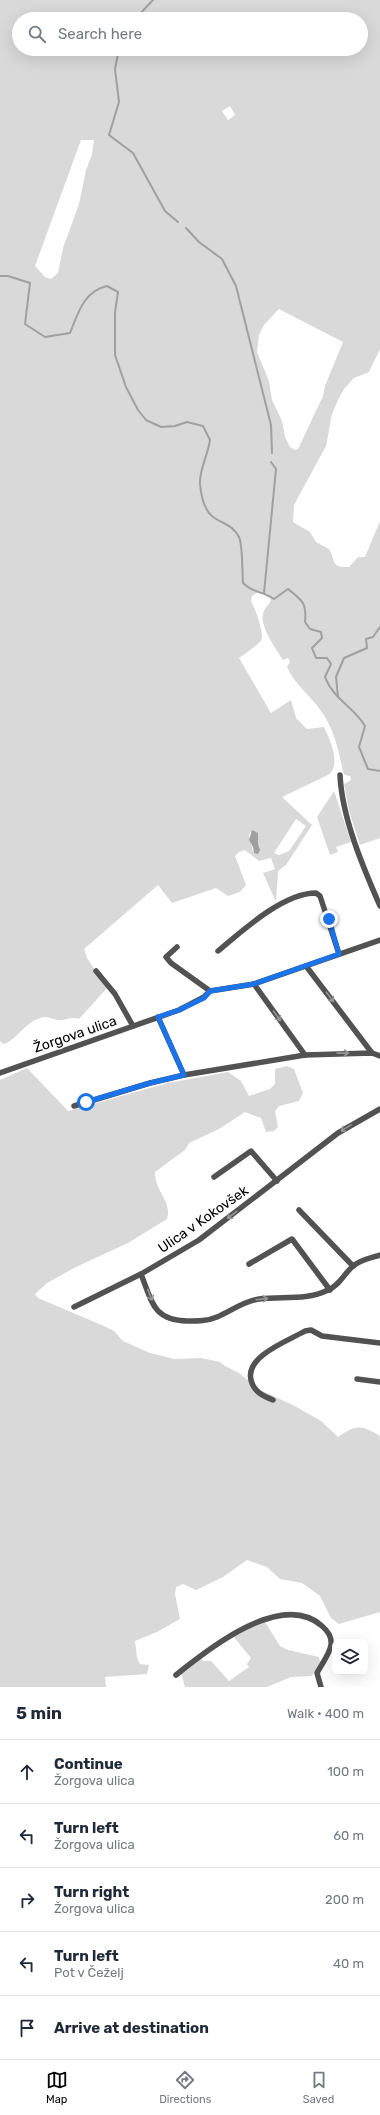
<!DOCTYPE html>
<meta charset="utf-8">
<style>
:root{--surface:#fff;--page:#f2f2f3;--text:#1f2937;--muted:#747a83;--line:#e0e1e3;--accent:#000}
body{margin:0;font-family:Rubik,sans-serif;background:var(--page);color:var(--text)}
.controls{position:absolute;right:12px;bottom:12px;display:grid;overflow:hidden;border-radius:8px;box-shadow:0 4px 16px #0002}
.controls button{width:36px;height:36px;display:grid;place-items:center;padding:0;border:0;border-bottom:1px solid var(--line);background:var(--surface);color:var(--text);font:20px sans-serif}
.stop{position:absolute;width:12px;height:12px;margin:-9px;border:3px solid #1a73e8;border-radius:50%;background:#fff}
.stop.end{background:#1a73e8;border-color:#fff;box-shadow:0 1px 4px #0008}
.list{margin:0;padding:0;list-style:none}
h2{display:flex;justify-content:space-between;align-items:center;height:52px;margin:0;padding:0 16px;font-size:17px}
h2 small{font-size:13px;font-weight:400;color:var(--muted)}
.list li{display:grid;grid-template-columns:26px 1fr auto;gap:12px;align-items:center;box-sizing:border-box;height:64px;padding:0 16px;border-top:1px solid var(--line)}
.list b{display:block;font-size:15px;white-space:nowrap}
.list p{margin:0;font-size:13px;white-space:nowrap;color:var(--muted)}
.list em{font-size:13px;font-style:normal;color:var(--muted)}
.icon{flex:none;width:22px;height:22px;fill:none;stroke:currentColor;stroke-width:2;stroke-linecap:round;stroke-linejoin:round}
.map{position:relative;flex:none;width:380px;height:1687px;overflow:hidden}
.search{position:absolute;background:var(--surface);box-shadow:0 4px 16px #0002;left:12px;right:12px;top:12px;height:44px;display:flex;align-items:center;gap:10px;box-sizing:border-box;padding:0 14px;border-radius:22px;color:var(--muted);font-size:15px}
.sheet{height:372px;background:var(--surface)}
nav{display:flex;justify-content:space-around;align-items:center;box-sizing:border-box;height:56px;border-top:1px solid var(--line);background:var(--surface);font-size:11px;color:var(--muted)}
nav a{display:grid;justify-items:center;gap:2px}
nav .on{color:var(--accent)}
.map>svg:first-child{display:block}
.green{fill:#d9d9d9;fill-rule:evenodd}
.water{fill:#a0a0a0}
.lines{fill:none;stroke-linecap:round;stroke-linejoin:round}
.stream{stroke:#a0a0a0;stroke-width:2}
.minor{stroke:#525252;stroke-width:5.5}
.oneway{stroke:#979797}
.route{stroke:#1a73e8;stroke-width:5}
.labels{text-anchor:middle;stroke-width:3;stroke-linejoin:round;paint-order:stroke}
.street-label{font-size:14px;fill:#000;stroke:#fff}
</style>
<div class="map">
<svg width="380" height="1687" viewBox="0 0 380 1687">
<rect width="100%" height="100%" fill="#fff"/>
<g class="green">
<path d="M0,0H380V349L369,372L354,378L344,389L339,398L332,414L326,446L294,505L293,522L310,532L316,542L329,549C336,560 330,568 349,567L358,557H365L380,521V838L360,845L349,811L344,784L351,780L350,776L345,775L343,772C339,752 334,728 321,711C310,695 295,685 287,667L290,662L288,658L283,660C276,649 260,627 263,614C264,608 269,605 271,600L267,595L257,593L252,596L251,601C255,608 265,634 261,641C259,643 243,656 239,658L271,713L291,700L296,718L307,729L324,727C330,740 342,765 328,775L282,797L312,825L286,865L278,871L276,902L263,873L275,869L271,858L259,861L245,850L239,852L235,856L246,885L240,892L228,896L216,888L172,903L158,885L84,949L87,958L107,988L79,1019C71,1016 66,1021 58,1020C54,1020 50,1017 45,1017C26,1019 16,1042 3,1044L0,1041ZM102,16L105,19H361V49H19V19H99ZM230,106L235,115L228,120L222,111ZM81,140H94L92,155L86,170L79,204L63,248L58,273L51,279L45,277L35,266ZM279,309L343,342L325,386L323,396L298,449L295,450L290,447L285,437L282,421L272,400L269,381L257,352L259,335L264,325ZM296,819L306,826L289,851L279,855L274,853ZM251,831L260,847L253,852L249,835Z"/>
<path d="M334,791L351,842L336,847L338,852L330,855L317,817Z"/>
<path d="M287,1066L294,1069L303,1093L299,1101L279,1106L275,1111L278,1127L274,1131L266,1132L261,1118L245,1112L219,1129L189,1143L185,1150L155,1172C154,1190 173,1202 167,1219L128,1243L76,1267L47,1283L35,1294L38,1298L104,1326L114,1331L123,1341L150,1353L174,1359L201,1358L220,1362L225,1366L239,1373L260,1390L293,1405L321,1421L338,1437C356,1424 362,1425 380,1436V1612L339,1624L331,1618L320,1596L302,1583L280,1579L267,1567L247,1560L223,1577L196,1590L183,1584L176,1587L175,1594L180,1619L157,1632L135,1641L137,1658L140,1664L149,1665L147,1674L105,1677L106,1687H0V1080L27,1068L68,1111L168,1083L228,1072L241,1081L249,1096L270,1089L275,1084V1069Z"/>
<path d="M265,1622L280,1646L288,1650L319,1657L320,1662L312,1676L291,1677L267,1687H185L181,1673L201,1657L203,1661H211L229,1681L249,1667L247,1664L251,1658L233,1636Z"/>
</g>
<path class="water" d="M252,830L258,833V843L260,850L258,854L254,853L253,847L249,840Z"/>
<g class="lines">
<g class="stream">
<path d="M135,19L153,0"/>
<path d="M119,49L115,69L119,102L109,135L133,153L165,211L178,222"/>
<path d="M186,228L199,242L222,259L236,286L271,425L272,453"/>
<path d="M0,276H8L30,283L25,324L45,337L70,333C78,313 84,291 107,286L118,292L115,312V355L126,387L138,410L146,420L161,427L175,426L187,422L203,426L210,440C208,455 199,470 200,484C201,495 204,510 213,517C223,524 233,525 239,537C243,546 242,572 243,583C253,593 262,591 274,599L288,589C302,600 307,603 305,622L310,629L321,632L322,638L312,648L316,658H327L331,664L325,677C333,699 355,708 365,726L359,747L368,769L380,771"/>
<path d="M264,593L276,469L271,462"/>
<path d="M338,697L336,677L344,658L367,648L366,639L373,637L380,627"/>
</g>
<g class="minor">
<path d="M340,775C342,818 363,867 380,906"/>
<path d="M177,947L166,957L171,963L210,991"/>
<path d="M218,951C242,931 283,893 316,893L320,896L339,954"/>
<path d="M306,966L372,1053"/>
<path d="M96,971L115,994L133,1026"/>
<path d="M254,984L305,1055"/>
<path d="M158,1017L184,1075"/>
<path d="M0,1073L179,1010L204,997L210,991L254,984L380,940"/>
<path d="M74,1106L150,1083L184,1075L305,1055L372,1053L380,1056"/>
<path d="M380,1109L338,1133L199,1240L141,1274C152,1302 153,1320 187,1321C198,1321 208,1321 217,1317C231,1311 244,1301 259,1299C283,1296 306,1301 328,1290C339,1286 344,1274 352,1267C359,1260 371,1258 380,1255"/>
<path d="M214,1177L251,1151L277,1181"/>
<path d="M299,1210L353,1266"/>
<path d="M249,1264L292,1239L330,1290"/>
<path d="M74,1307L141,1274"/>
<path d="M357,1379L380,1382"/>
<path d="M273,1400C263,1396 254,1392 251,1380C245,1356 288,1341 305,1331L311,1330L322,1336L380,1343"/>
<path d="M176,1675C208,1649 282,1590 322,1626C341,1642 326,1656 317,1673L321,1687"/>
</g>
</g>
<defs><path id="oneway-shaft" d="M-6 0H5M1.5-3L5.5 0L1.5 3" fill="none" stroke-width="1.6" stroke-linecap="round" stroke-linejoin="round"/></defs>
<g class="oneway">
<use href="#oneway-shaft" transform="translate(330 997) rotate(53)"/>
<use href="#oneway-shaft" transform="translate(277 1016) rotate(54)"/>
<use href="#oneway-shaft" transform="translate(343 1053) rotate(-1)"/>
<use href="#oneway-shaft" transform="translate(346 1128) rotate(148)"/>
<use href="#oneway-shaft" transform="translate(232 1215) rotate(143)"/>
<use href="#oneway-shaft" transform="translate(150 1295) rotate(68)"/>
<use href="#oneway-shaft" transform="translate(262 1299) rotate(-7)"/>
</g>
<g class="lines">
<path class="route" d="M86,1102L150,1083L184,1075L158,1017L179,1010L204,998L210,991L254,984L339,954L329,919"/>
</g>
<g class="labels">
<g class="street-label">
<text transform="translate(75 1034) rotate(-19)" y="5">Žorgova ulica</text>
<text transform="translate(203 1219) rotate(-35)" y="5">Ulica v Kokovšek</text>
</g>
</g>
</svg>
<div class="controls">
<button><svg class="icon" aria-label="layers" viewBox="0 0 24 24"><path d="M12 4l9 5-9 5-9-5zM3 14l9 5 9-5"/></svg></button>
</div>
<div class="stop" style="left:86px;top:1102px"></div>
<div class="stop end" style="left:329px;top:919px"></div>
<div class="search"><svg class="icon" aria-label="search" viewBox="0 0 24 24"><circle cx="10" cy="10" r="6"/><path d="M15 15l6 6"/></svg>Search here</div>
</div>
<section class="sheet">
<h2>5 min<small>Walk · 400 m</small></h2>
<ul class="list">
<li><svg class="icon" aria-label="ahead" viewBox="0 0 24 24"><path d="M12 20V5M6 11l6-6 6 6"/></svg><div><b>Continue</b><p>Žorgova ulica</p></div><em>100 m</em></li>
<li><svg class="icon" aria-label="left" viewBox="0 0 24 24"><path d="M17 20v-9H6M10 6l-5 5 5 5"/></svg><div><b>Turn left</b><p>Žorgova ulica</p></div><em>60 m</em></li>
<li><svg class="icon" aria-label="right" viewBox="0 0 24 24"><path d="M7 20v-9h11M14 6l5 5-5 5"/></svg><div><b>Turn right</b><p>Žorgova ulica</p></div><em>200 m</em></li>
<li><svg class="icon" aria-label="left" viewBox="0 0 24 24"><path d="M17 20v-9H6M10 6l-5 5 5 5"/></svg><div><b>Turn left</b><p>Pot v Čeželj</p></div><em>40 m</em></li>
<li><svg class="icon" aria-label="arrive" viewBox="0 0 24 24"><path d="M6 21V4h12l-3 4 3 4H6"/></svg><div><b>Arrive at destination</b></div></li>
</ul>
</section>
<nav>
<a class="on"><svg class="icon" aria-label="map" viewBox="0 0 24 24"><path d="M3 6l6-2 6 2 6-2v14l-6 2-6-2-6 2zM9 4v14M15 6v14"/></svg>Map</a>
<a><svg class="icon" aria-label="directions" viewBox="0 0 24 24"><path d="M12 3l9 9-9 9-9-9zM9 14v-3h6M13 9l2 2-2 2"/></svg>Directions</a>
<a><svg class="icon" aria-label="saved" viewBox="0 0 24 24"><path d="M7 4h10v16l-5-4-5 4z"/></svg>Saved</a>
</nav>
